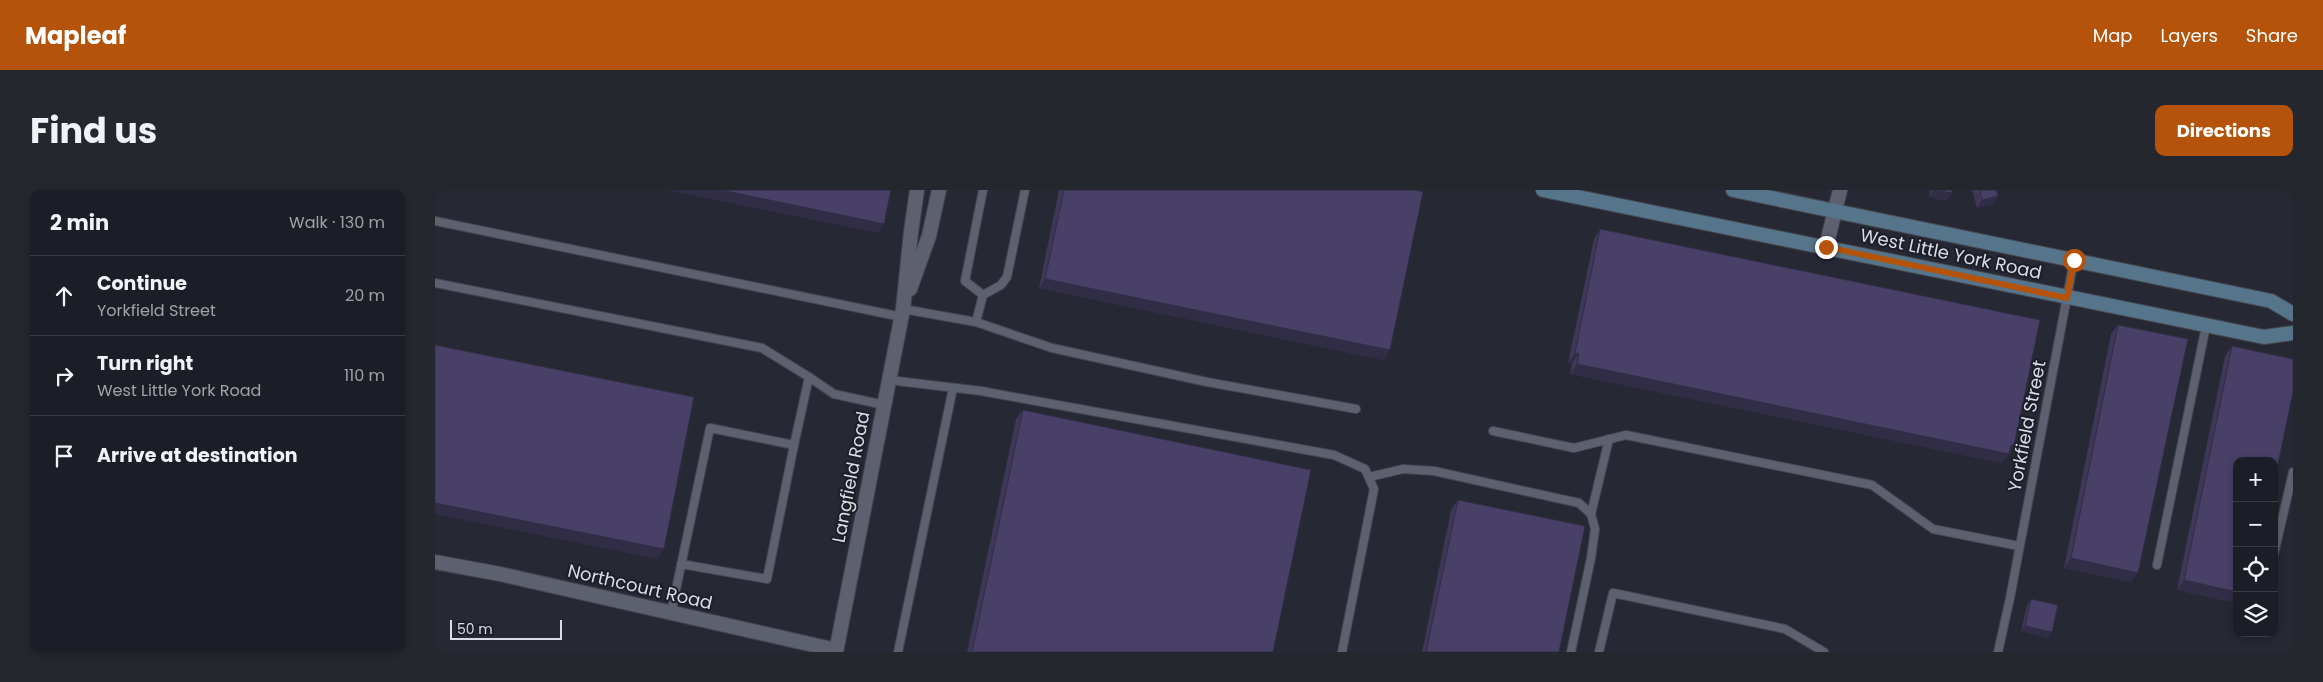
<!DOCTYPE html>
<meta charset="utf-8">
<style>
:root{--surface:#1c1e27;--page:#25272f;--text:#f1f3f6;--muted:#a0a2a7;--line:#3a3c44;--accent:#b45309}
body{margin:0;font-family:Poppins,sans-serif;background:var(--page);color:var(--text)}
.controls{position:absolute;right:15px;bottom:15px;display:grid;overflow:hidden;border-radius:10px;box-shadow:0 2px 8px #0003}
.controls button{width:45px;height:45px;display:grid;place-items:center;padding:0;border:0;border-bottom:1px solid var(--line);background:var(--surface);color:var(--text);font:25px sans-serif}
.scale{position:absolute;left:15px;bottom:12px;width:112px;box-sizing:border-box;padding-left:5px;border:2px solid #dadce4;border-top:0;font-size:14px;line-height:18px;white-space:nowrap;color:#dadce4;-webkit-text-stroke:4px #1c1e2a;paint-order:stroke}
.stop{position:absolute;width:15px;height:15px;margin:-11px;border:4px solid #b45309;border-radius:50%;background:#fff}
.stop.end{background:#b45309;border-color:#fff;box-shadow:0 1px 5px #0008}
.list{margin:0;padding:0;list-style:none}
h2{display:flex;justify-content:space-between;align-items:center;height:65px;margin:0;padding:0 20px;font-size:21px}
h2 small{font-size:16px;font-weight:400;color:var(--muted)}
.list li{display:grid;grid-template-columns:32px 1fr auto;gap:15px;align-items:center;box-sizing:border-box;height:80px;padding:0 20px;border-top:1px solid var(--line)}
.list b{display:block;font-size:19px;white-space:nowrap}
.list p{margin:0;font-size:16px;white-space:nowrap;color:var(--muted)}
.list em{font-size:16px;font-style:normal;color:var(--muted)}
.icon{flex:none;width:28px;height:28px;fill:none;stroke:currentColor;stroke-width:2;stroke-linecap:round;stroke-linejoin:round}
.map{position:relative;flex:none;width:1858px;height:462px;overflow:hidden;border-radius:10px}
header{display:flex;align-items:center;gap:30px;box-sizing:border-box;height:70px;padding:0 25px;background:var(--accent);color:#fff}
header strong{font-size:24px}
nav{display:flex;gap:28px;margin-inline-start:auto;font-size:18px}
.intro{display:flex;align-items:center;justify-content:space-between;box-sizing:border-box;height:120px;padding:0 30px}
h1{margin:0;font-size:35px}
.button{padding:12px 22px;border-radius:10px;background:var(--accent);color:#fff;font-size:18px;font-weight:700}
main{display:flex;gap:30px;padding:0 30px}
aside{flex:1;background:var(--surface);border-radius:10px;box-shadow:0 2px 8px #0003}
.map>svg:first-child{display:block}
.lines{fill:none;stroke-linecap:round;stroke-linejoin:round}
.service-casing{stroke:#44464f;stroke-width:10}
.minor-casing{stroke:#44464f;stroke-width:16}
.tertiary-casing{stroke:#44464f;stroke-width:16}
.secondary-casing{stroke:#44464f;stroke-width:16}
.service{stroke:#5d606e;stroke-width:8}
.minor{stroke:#5d606e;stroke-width:14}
.tertiary{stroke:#5d606e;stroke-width:14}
.secondary{stroke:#56748a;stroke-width:14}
.wall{fill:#3e3758}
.shaded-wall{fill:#322d47}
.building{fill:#484066;stroke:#322d47}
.route{stroke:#b45309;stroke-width:6}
.labels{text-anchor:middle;stroke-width:4;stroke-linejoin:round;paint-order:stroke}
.street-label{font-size:18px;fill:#dadce4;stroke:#1c1e2a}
</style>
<header>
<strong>Mapleaf</strong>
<nav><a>Map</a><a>Layers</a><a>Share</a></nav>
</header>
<div class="intro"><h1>Find us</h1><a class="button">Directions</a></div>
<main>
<aside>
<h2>2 min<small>Walk · 130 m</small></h2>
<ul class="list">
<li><svg class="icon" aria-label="ahead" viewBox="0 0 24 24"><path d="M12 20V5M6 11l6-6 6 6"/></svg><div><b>Continue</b><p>Yorkfield Street</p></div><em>20 m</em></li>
<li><svg class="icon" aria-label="right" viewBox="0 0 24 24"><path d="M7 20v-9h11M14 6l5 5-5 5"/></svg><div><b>Turn right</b><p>West Little York Road</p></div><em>110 m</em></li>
<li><svg class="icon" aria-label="arrive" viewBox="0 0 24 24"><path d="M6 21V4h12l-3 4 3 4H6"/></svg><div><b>Arrive at destination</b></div></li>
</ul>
</aside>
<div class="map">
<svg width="1858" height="462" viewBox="0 0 1858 462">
<rect width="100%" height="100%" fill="#262834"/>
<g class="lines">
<g class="service-casing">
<g id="service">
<path d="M548,0L530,91L548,105"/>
<path d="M0,31L467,127"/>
<path d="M0,93L327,158L374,187L359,255"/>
<path d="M468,119L541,132L617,158L772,192L921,219"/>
<path d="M541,132L548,105L566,95L572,87L590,0"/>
<path d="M374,187L399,204L449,215"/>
<path d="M454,190L546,201L899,265L930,279L939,299L907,462"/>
<path d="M1058,241L1139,258L1191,245L1437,295L1498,339L1584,356"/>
<path d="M934,287L968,279L999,281L1144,313L1156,324L1160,339L1156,368L1136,462"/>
<path d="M1156,324L1174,249"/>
<path d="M1839,364L1858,282"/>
<path d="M1722,375L1771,136"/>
<path d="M236,423L275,238L359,255L332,389L246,374"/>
<path d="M463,462L518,198"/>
<path d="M1164,462L1178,403L1350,439L1389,462"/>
<path d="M1563,462L1575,408L1639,70"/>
</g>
</g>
<g class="minor-casing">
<path id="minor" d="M1391,57L1405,0"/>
</g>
<g class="tertiary-casing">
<g id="tertiary">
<path d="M475,99L494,46L504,0"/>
<path d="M0,372L65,384L401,460"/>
<path d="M401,462L468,119L476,42L482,0"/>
</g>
</g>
<g class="secondary-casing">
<g id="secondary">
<path d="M1108,0L1829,147L1858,143"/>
<path d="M1298,0L1836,111L1858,124"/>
</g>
</g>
<use href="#service" class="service"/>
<use href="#minor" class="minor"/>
<use href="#tertiary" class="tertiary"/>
<use href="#secondary" class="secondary"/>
</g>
<g class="wall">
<path d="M624,0H980L949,170L604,98Z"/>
<path d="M1495,0H1519H1517L1511,11L1494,7Z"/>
<path d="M1537,0H1561L1563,6L1558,14L1542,18Z"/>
<path d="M1165,39L1579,256L1567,273L1135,184L1137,173H1133L1159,49Z"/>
<path d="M1683,135L1696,392L1629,378L1676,144Z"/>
<path d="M1797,156L1802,271V413L1742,400L1790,166Z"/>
<path d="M588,220L838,462H532L581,229Z"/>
<path d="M1023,310L1124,462H987L1016,320Z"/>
<path d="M1596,409L1613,448L1586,441L1592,415Z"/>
</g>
<g class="shaded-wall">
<path d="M231,0H286L449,34L443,43Z"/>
<path d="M1499,0L1517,3L1511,11L1494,7Z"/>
<path d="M1563,6L1558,14L1542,18L1547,10Z"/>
<path d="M610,89L955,160L949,170L604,98Z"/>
<path d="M1140,163L1144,164L1137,173H1133Z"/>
<path d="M1142,174L1576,255L1579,256L1567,273L1135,184Z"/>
<path d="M0,313L229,359L222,369L0,324Z"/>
<path d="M1636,368L1703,383L1696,392L1629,378Z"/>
<path d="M1749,390L1802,402V413L1742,400Z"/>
<path d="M1590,436L1617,442L1613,448L1586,441Z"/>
</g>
<g class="building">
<path d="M286,0H456L449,34Z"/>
<path d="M629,0H980L988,2L955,160L610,89Z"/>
<path d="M1500,0H1517V3Z"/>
<path d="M1545,0H1561L1563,6L1547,10Z"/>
<path d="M1165,39L1605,130L1579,256L1576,255L1574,264L1142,174L1144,164L1140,163Z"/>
<path d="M1683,135L1753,149L1703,383L1636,368Z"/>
<path d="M0,155L259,207L229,359L0,313Z"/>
<path d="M1797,156L1858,169V202L1839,293V271H1802V402L1749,390Z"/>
<path d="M588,220L876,280L838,462H537Z"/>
<path d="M1023,310L1150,336L1124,462H991Z"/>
<path d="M1596,409L1623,415L1617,442L1590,436Z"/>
</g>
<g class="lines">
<path class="route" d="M1391,57L1632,108L1639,70"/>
</g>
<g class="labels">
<g class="street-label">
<text transform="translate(1516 64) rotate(12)" y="6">West Little York Road</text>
<text transform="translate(1592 236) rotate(-79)" y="6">Yorkfield Street</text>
<text transform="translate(416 287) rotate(-79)" y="6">Langfield Road</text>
<text transform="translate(205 397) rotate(13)" y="6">Northcourt Road</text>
</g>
</g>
</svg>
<div class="controls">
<button>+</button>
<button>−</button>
<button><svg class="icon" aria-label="locate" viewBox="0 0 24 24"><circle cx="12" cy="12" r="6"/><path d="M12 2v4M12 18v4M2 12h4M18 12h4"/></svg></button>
<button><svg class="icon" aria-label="layers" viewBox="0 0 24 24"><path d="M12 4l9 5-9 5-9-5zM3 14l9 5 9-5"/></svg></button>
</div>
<div class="scale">50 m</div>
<div class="stop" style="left:1639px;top:70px"></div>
<div class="stop end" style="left:1391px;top:57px"></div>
</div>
</main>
